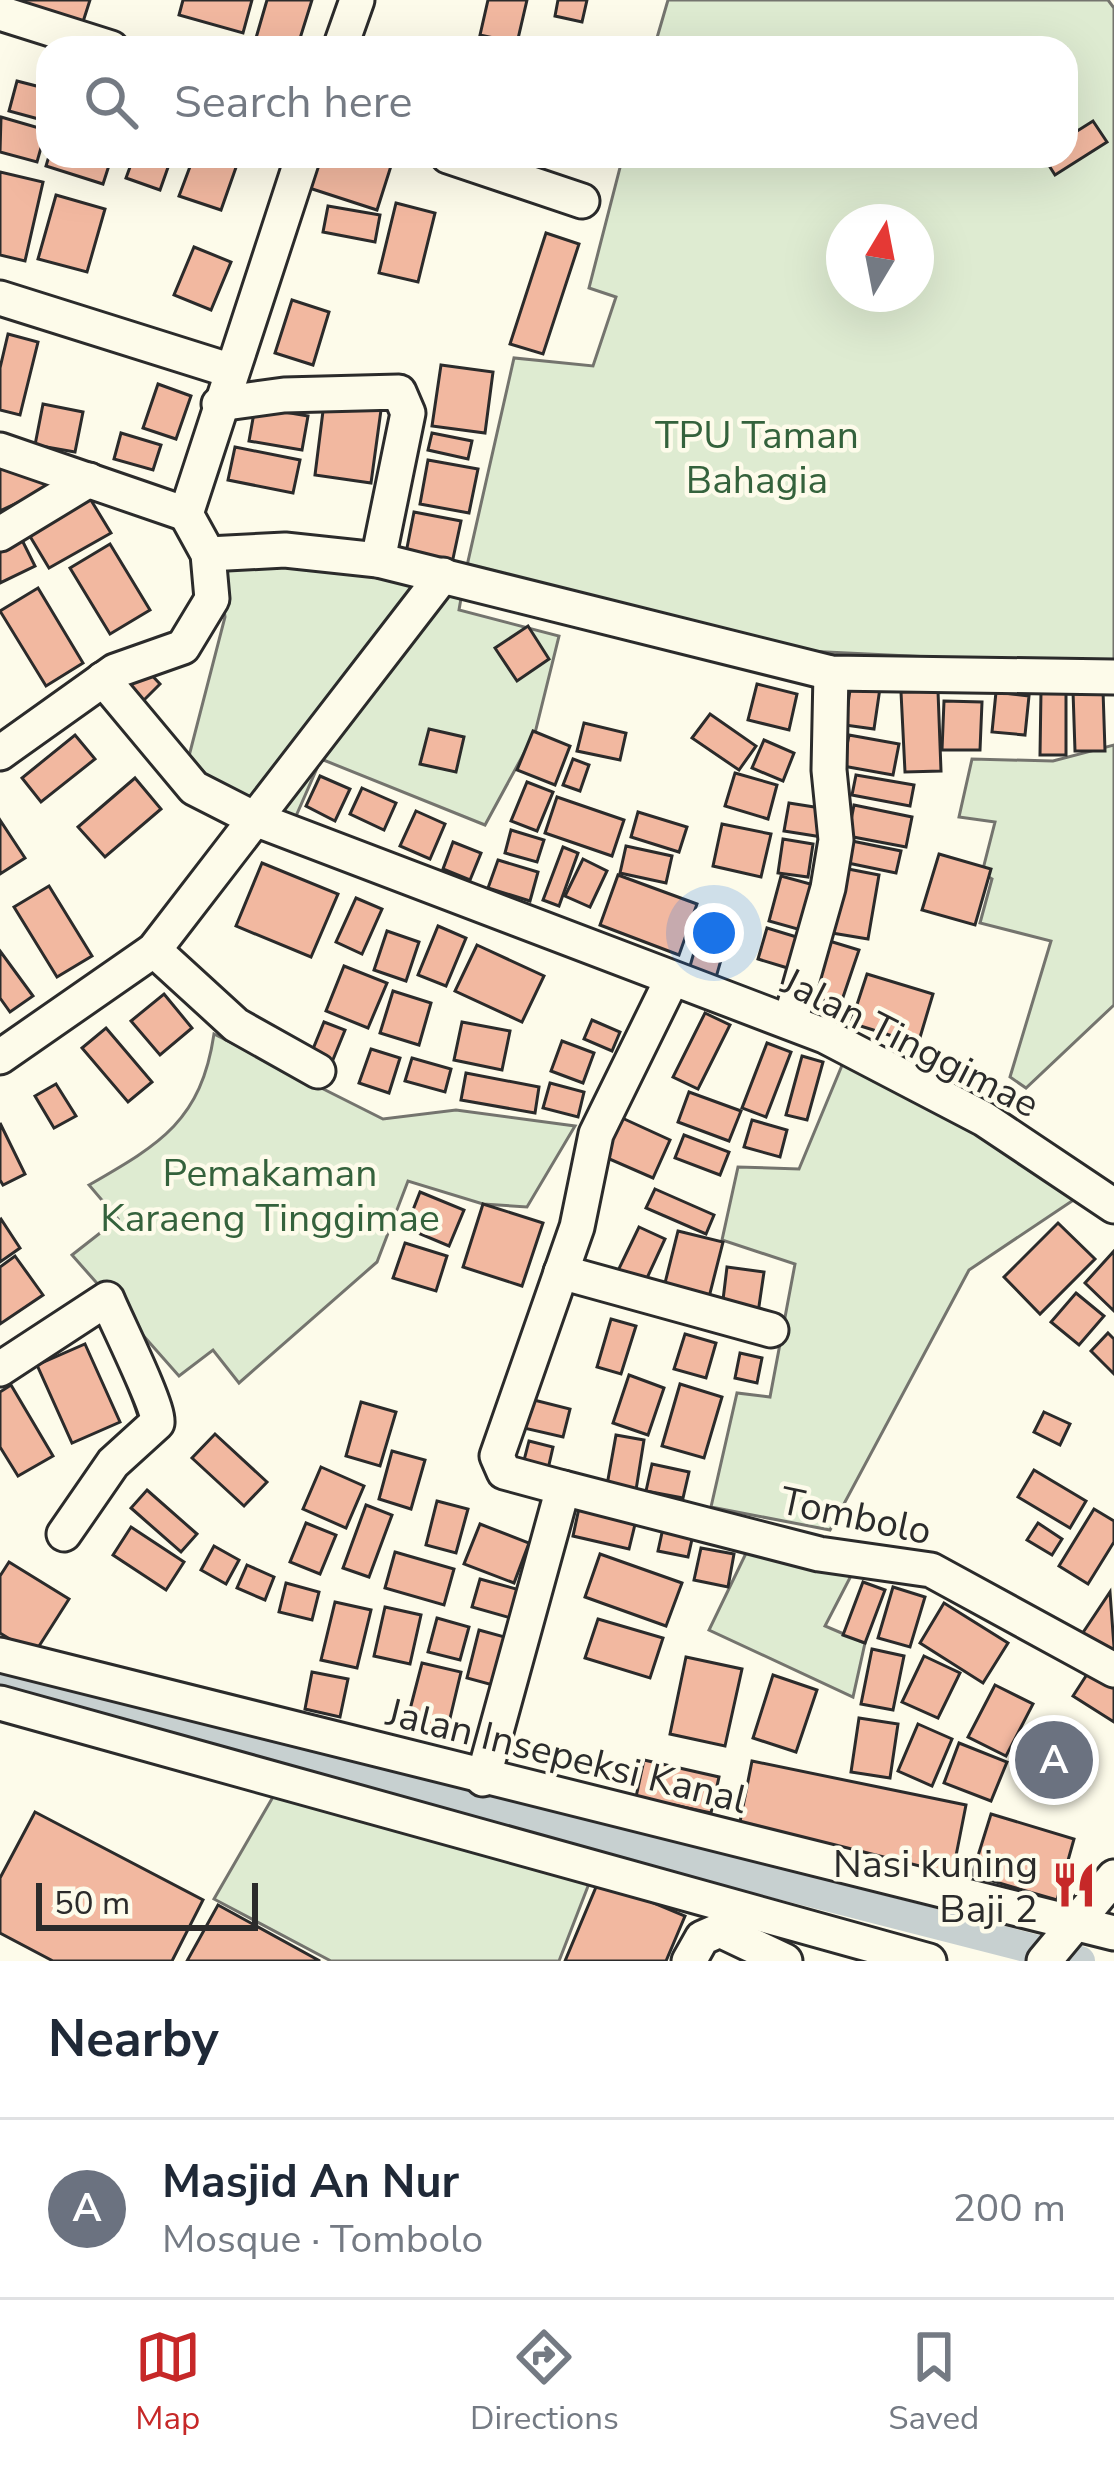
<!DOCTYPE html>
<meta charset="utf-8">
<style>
:root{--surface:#fff;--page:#f2f2f3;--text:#1f2937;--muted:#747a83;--line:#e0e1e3;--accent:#c62828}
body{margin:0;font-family:"Nunito Sans",sans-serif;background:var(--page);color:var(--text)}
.compass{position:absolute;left:826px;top:204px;width:108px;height:108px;border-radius:50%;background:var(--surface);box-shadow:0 12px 48px #0002;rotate:10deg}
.scale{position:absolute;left:36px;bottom:30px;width:222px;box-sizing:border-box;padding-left:12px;border:6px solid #2b2b2b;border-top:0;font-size:33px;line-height:42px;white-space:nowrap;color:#2b2b2b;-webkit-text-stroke:9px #fdfbea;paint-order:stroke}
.you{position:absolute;left:714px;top:933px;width:42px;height:42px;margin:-30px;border:9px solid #fff;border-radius:50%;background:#1a73e8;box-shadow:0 0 0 18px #1a73e833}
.badge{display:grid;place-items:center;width:78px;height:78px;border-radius:50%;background:var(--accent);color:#fff;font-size:39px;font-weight:700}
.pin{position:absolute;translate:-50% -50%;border:6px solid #fff;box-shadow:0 3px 12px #0006}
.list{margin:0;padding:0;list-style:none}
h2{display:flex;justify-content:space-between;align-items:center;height:156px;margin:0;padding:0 48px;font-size:51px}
h2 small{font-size:39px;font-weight:400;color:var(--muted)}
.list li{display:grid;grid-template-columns:78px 1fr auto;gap:36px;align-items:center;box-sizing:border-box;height:180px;padding:0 48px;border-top:3px solid var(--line)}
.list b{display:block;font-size:45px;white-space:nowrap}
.list p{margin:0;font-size:39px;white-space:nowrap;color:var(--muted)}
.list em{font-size:39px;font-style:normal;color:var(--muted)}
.icon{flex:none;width:66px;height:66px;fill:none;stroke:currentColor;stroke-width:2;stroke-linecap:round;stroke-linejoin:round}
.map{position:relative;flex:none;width:1114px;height:1961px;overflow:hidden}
.search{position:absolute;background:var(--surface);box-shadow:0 12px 48px #0002;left:36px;right:36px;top:36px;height:132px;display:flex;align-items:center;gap:30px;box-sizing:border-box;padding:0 42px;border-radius:36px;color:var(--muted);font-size:45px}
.sheet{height:336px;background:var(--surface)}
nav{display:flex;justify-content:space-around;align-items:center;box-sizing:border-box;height:168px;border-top:3px solid var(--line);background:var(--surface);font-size:33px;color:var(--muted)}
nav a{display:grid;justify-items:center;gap:6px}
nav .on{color:var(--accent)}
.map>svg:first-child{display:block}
.green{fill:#deebd1;stroke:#74746e;stroke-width:3;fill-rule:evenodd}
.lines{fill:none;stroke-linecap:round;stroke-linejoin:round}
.canal{stroke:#c7d0d0;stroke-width:30}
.building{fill:#f2b8a0;stroke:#2b2b2b;stroke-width:3}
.minor-casing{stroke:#2b2b2b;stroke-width:39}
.minor{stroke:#fdfbea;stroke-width:33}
.labels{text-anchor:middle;stroke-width:9;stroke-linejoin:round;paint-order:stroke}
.park-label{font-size:39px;fill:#34623c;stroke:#fdfbea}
.street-label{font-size:39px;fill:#2b2b2b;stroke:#fdfbea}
.poi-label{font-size:39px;fill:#2b2b2b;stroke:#fdfbea;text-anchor:end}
</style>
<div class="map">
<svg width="1114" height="1961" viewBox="0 0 1114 1961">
<rect width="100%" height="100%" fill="#fdfbea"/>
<g class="green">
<path d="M668,0H1108L1114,8V666L785,650L464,581L459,610L559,636L535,733L485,825L321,759L296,816C248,830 218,786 189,756L225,617L215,545L464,579L514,358L593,366L616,297L589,288L623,156H1066V48H654ZM844,222H916V294H844Z"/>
<path d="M1114,745V1005L1026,1088L1010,1077L1051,941L980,923L992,879L982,873L995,822L959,817L972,759L1053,761Z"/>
<path d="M214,1034L383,1119L456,1110L575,1126L527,1207L483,1204L408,1181L377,1262L239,1383L213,1350L179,1376L72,1255L118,1219L89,1185C160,1144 201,1121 214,1034Z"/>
<path d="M843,1063L968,1123L1075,1199L969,1270L830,1530L711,1507L737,1393L770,1397L795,1264L722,1240L738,1167L799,1169Z"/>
<path d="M749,1547L854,1570L825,1626L865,1643L853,1697L709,1630Z"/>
<path d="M277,1790L590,1881L559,1961H331L214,1899Z"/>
</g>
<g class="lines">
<path class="canal" d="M0,1684L1080,1961"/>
</g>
<g class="building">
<path d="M25,0H90L81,28L22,8Z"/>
<path d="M183,0H252L243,33L179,15Z"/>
<path d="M267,0H312L297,48L256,38Z"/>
<path d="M488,0H527L517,43L480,35Z"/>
<path d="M558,0H587L582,22L555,16Z"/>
<path d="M17,81L48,89L46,121L9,111Z"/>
<path d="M1,117L46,130L37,162L0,152Z"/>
<path d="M1093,121L1107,142L1055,175L1043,156H1066V138Z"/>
<path d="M49,156H112L103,184L46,166Z"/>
<path d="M134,156H172L160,190L126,178Z"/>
<path d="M194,156H240L221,210L179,196Z"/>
<path d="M309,156H360L391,166L377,210L300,185Z"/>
<path d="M0,172L43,182L25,261L0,255Z"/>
<path d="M56,195L105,209L87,272L38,259Z"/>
<path d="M396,203L435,213L418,282L379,273Z"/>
<path d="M328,206L380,215L375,242L323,232Z"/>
<path d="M546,233L579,244L543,354L510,344Z"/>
<path d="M194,247L231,262L211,310L174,295Z"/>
<path d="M292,300L329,312L313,365L275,353Z"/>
<path d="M8,334L38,342L20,415L0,410V368Z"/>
<path d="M441,365L493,372L485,433L432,426Z"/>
<path d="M158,384L191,396L176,439L143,428Z"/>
<path d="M324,403L381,410L371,483L315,475Z"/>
<path d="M43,404L83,412L75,452L35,445Z"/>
<path d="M255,407L308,416L302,450L249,441Z"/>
<path d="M121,433L161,445L153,470L114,459Z"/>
<path d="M432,433L472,441L468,459L428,450Z"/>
<path d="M33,447L51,487L0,511V462Z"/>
<path d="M235,447L300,460L293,493L228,480Z"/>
<path d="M428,460L478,469L469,513L420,504Z"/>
<path d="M86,492L111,533L49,568L25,528Z"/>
<path d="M414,512L461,521L451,568L405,558Z"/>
<path d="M19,534L35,566L0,583V543Z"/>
<path d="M110,544L150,610L110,634L70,568Z"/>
<path d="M38,588L83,663L46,686L0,611Z"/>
<path d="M528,626L549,659L517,681L495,648Z"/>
<path d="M144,667L160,684L142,702L125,686Z"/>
<path d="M851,683L880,688L874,729L845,725Z"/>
<path d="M757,684L797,694L789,730L748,720Z"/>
<path d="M1103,690L1105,751H1075L1073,691Z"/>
<path d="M938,691L941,771L905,772L901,692Z"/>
<path d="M1041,691H1066V755H1040Z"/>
<path d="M996,692L1029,696L1025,735L992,732Z"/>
<path d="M944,701L982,702L980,750H942Z"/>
<path d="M710,714L756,746L739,770L692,738Z"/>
<path d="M584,723L626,733L620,760L577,751Z"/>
<path d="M429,729L464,737L456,772L420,764Z"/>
<path d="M533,731L570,746L555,785L517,770Z"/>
<path d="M75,735L95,759L41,802L22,778Z"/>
<path d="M849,735L899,744L893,775L843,766Z"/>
<path d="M764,740L794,753L783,781L752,768Z"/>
<path d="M573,759L589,765L580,791L563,785Z"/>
<path d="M735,773L777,785L768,819L725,806Z"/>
<path d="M856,775L914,785L910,806L852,795Z"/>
<path d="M320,776L350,789L335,821L306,806Z"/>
<path d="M135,778L161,809L105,857L78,827Z"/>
<path d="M527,782L553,792L537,831L511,821Z"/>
<path d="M362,788L396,803L384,830L350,814Z"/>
<path d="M557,797L624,820L612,856L545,833Z"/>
<path d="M789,803L827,809L822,837L784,831Z"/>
<path d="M854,805L912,817L906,847L848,836Z"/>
<path d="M416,811L445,824L430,859L400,846Z"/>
<path d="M638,812L687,827L679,852L631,837Z"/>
<path d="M0,820L25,858L0,874Z"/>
<path d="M722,824L771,834L761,877L713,866Z"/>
<path d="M511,830L544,840L537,862L505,853Z"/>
<path d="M783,839L813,844L808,877L778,873Z"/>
<path d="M852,841L901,851L896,873L848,863Z"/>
<path d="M453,842L481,853L470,880L443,869Z"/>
<path d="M626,846L672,856L666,883L620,873Z"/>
<path d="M563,847L578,853L559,906L543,900Z"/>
<path d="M939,854L991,869L975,925L922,910Z"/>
<path d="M583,859L607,871L590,907L565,896Z"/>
<path d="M498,860L538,872L530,901L488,888Z"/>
<path d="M262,863L338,894L311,957L236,926Z"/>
<path d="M843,868L879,875L868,939L832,933Z"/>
<path d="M618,875L697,904L679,955L600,925Z"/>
<path d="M781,876L814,885L801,930L769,921Z"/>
<path d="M49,886L92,956L57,977L14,907Z"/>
<path d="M356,898L382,909L362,954L336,942Z"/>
<path d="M704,918L731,925L715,981L688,973Z"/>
<path d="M438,926L466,938L446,986L418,975Z"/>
<path d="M767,928L800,938L791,969L758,959Z"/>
<path d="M387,931L419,942L406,981L374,970Z"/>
<path d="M826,940L859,950L840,1006L808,995Z"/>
<path d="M477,945L544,976L522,1022L455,991Z"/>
<path d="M0,951L33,996L10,1012L0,998Z"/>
<path d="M344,966L387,983L368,1028L326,1011Z"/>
<path d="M867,974L933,994L918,1044L851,1023Z"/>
<path d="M393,991L431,1003L419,1045L380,1033Z"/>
<path d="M164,994L192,1028L160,1055L131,1021Z"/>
<path d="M705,1013L730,1025L698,1089L673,1077Z"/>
<path d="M592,1020L620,1032L612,1051L584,1039Z"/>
<path d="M324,1022L345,1030L332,1062L311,1054Z"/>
<path d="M462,1022L510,1031L502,1070L454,1060Z"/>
<path d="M106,1028L152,1082L128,1102L82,1048Z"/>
<path d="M562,1041L594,1053L583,1083L551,1071Z"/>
<path d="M767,1043L791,1052L766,1117L742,1108Z"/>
<path d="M371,1049L400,1058L389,1093L359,1083Z"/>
<path d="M802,1056L823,1062L807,1120L786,1115Z"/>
<path d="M412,1058L451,1069L445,1092L405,1081Z"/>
<path d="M466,1073L539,1087L535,1113L461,1100Z"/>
<path d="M550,1083L584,1092L578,1117L543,1108Z"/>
<path d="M56,1084L76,1116L54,1128L35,1096Z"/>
<path d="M689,1092L741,1111L729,1141L678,1122Z"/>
<path d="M609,1112L670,1140L653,1178L591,1151Z"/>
<path d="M752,1120L787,1130L780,1157L744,1147Z"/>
<path d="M0,1123L25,1174L3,1185L0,1180Z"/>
<path d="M684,1135L729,1152L720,1175L675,1158Z"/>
<path d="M655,1189L714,1215L706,1234L646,1208Z"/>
<path d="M420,1192L464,1210L449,1246L406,1228Z"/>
<path d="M483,1204L543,1223L522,1286L463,1267Z"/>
<path d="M1,1219L20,1248L0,1262V1220Z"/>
<path d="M1058,1223L1095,1259L1040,1314L1004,1277Z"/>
<path d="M639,1227L665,1239L641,1291L614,1279Z"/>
<path d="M678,1231L723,1242L706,1309L661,1299Z"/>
<path d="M405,1243L447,1256L436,1291L393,1278Z"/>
<path d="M1114,1251V1311L1085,1283Z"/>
<path d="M15,1256L43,1295L0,1324V1267Z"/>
<path d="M727,1267L764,1272L758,1313L722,1308Z"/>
<path d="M1076,1293L1104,1316L1079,1345L1051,1322Z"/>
<path d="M611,1319L636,1326L621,1374L597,1367Z"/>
<path d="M1108,1333L1114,1339V1374L1091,1351Z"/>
<path d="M685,1334L716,1343L706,1378L674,1369Z"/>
<path d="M85,1344L120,1422L72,1443L37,1365Z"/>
<path d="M740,1353L762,1358L757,1383L735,1378Z"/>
<path d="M629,1375L664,1388L648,1435L613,1423Z"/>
<path d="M680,1384L722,1397L704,1458L662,1446Z"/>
<path d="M11,1385L53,1456L18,1476L0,1447V1392Z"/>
<path d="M522,1397L570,1409L563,1437L515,1426Z"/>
<path d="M361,1402L396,1412L380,1466L346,1456Z"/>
<path d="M1044,1412L1070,1424L1060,1445L1034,1432Z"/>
<path d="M215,1434L267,1482L244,1506L192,1458Z"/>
<path d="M616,1435L644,1440L636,1490L607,1485Z"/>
<path d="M529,1441L553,1447L546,1478L521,1472Z"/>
<path d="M392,1451L425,1460L411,1509L379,1499Z"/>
<path d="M652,1464L689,1472L683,1498L646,1491Z"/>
<path d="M321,1467L364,1486L346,1528L303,1509Z"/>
<path d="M1034,1470L1086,1501L1070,1528L1018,1497Z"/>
<path d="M147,1490L197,1534L181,1552L131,1508Z"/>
<path d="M581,1499L638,1512L629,1549L573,1536Z"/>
<path d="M437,1501L468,1509L456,1553L426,1545Z"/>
<path d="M366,1505L392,1515L369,1577L343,1568Z"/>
<path d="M1094,1509L1114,1521V1542L1088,1584L1059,1566Z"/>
<path d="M665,1519L695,1526L688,1557L658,1551Z"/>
<path d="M306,1523L336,1535L320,1574L290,1562Z"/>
<path d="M1038,1523L1062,1539L1052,1555L1027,1540Z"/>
<path d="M480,1524L529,1543L514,1583L464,1564Z"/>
<path d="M131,1527L184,1562L166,1590L113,1555Z"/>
<path d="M214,1546L239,1560L226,1584L201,1570Z"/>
<path d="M701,1548L734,1554L728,1587L694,1580Z"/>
<path d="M395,1552L454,1569L444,1605L385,1588Z"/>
<path d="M600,1554L682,1583L666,1626L585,1597Z"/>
<path d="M9,1562L69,1599L34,1654L0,1633V1576Z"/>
<path d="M247,1565L274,1577L265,1600L237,1588Z"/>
<path d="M480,1579L527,1592L518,1620L472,1607Z"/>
<path d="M863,1582L885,1590L865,1643L843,1635Z"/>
<path d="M286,1583L319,1592L312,1620L279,1612Z"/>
<path d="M893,1587L925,1597L910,1647L878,1638Z"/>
<path d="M1110,1592L1114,1647L1106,1659L1078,1640Z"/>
<path d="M335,1602L371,1610L357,1668L321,1660Z"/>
<path d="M944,1603L1008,1643L983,1683L920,1643Z"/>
<path d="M385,1607L421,1615L410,1664L374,1656Z"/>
<path d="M437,1618L469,1627L460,1660L428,1652Z"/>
<path d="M598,1619L663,1638L650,1678L585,1658Z"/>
<path d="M479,1630L512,1639L500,1687L467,1678Z"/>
<path d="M872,1649L904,1656L893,1710L861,1704Z"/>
<path d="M924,1656L960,1673L938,1718L902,1702Z"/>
<path d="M686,1657L742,1669L725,1746L670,1734Z"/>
<path d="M1095,1662L1114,1675V1722L1073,1696Z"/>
<path d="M422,1663L461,1672L447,1731L407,1721Z"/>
<path d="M312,1672L348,1679L340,1717L305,1709Z"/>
<path d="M773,1675L817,1690L796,1752L753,1738Z"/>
<path d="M995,1685L1033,1704L1006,1756L968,1737Z"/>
<path d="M859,1718L898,1724L890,1778L851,1772Z"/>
<path d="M1046,1719L1094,1750L1062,1800L1014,1770Z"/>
<path d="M918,1724L952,1739L932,1786L898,1771Z"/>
<path d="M959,1743L1007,1762L991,1801L944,1783Z"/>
<path d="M644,1760L719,1777L711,1813L636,1797Z"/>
<path d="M752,1761L966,1805L952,1876L738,1832Z"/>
<path d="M35,1812L203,1900L172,1961H53L0,1933V1878Z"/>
<path d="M991,1814L1074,1839L1057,1900L972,1875Z"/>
<path d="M599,1880L685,1916L666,1961H565Z"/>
<path d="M218,1905L320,1961H187Z"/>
</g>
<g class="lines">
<g class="minor-casing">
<g id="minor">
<path d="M0,13L111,48"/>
<path d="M340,48L357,0"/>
<path d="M448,156L582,201"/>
<path d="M0,298L232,371"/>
<path d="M219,404L284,395L399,392L408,413L378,560"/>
<path d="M0,450L186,514"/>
<path d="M0,534L89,480"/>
<path d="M208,554L285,550L378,560L831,673L1114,677"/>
<path d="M103,679L194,788L255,819L825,1036L984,1119L1114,1206"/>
<path d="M0,753L115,671L183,647L212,599L208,554L186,514L303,156"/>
<path d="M154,950L236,1025L318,1071"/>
<path d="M790,1022L828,888L836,840L829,770L831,673"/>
<path d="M0,1057L154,950L443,575"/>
<path d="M561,1272L771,1330"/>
<path d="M0,1369L107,1299C116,1321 160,1408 157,1423L113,1463L64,1534"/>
<path d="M563,1488L819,1554L931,1570L1114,1670"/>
<path d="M0,1655L1114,1933"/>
<path d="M0,1703L929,1961"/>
<path d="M483,1779L563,1488L504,1472L497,1456L577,1227L596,1134L672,979"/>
<path d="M689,1961L702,1938L720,1930L785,1961"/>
<path d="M1044,1961L1114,1877"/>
</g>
</g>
<use href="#minor" class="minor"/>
</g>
<defs>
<g id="restaurant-bare" transform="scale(3.6)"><path d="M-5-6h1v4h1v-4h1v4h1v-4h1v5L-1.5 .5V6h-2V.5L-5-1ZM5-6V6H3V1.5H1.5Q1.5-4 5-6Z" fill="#c62828" stroke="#fdfbea" stroke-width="2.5" paint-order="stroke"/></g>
</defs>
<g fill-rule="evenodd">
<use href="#restaurant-bare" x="1074" y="1885"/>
</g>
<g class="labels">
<g class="park-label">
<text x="757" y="448">TPU Taman<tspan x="757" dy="45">Bahagia</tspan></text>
<text x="270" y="1186">Pemakaman<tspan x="270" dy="45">Karaeng Tinggimae</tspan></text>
</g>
<g class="street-label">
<text transform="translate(911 1042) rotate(27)" y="14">Jalan Tinggimae</text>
<text transform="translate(856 1515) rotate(12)" y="14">Tombolo</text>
<text transform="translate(567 1755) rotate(14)" y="14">Jalan Insepeksi Kanal</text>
</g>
<g class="poi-label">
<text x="1038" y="1877">Nasi kuning<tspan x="1038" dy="45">Baji 2</tspan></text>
</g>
</g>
</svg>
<svg class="compass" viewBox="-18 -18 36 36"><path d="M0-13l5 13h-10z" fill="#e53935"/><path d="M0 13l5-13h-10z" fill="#747a83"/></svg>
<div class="scale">50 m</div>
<div class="you"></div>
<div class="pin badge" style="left:1054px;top:1760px;background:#6b7280">A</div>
<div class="search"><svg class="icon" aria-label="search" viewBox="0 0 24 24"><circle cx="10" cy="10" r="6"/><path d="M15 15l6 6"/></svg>Search here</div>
</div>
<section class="sheet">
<h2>Nearby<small></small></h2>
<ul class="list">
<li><span class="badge" style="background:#6b7280">A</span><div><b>Masjid An Nur</b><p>Mosque · Tombolo</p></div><em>200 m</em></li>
</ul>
</section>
<nav>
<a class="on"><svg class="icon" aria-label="map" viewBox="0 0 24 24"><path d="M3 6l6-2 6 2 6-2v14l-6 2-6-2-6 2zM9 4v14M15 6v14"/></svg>Map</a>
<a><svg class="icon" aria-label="directions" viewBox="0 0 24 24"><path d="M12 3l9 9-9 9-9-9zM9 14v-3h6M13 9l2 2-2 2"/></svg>Directions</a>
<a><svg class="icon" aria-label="saved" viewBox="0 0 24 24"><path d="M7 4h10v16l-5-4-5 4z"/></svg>Saved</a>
</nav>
